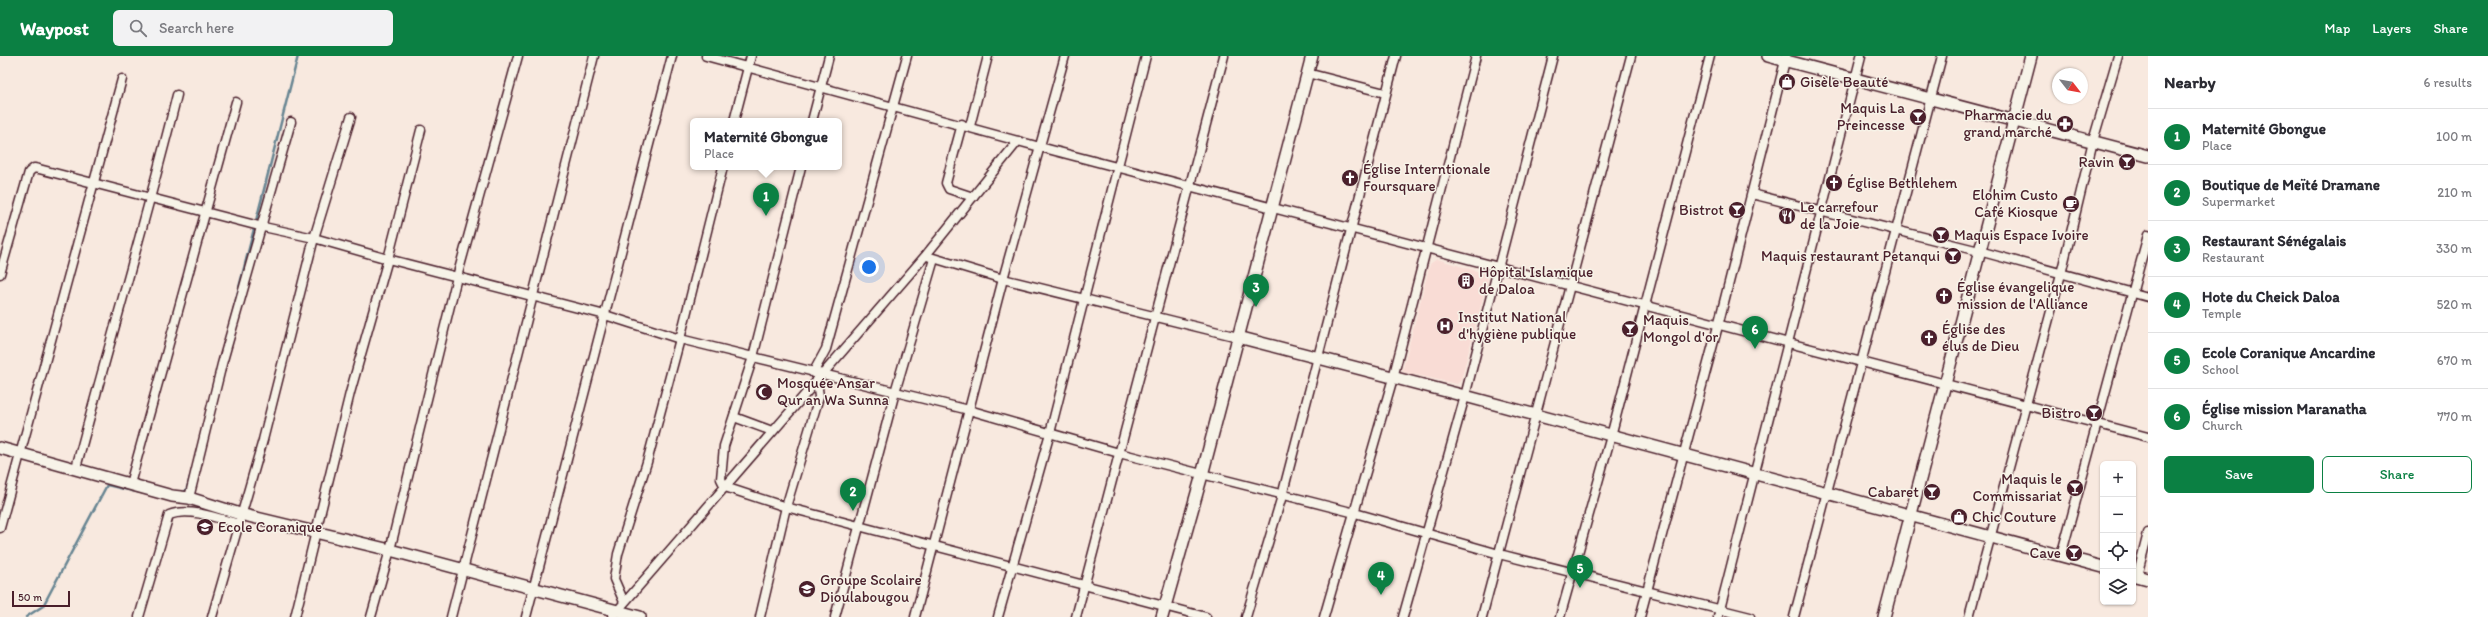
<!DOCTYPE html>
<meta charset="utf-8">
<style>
:root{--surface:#fff;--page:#f2f2f3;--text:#2b2b33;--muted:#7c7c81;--line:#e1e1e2;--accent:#0b8043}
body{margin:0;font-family:Itim,sans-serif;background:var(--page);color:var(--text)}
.controls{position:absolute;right:12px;bottom:12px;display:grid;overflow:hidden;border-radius:6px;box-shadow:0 1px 3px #0004}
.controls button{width:36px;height:36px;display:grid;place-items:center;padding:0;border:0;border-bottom:1px solid var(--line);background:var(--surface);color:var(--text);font:20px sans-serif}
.compass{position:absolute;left:2052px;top:12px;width:36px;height:36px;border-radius:50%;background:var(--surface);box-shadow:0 1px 3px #0004;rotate:121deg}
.scale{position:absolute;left:12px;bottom:10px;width:58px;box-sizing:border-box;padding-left:4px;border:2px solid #4a1f2b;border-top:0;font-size:11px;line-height:14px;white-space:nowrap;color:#4a1f2b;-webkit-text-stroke:3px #f7f3e8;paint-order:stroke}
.you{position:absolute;left:869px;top:211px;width:14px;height:14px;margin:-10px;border:3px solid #fff;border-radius:50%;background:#1a73e8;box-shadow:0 0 0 6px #1a73e833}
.badge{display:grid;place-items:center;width:26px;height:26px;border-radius:50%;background:var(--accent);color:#fff;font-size:13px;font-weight:700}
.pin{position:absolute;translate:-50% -33px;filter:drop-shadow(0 1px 2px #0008)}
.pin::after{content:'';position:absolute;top:21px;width:14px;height:12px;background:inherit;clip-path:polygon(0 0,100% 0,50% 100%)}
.popup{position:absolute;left:690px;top:62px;width:152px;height:52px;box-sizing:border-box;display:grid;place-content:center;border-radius:6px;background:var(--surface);filter:drop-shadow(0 1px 3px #0005);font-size:13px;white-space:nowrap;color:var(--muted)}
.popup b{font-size:15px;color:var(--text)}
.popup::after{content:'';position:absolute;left:50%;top:100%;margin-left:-8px;border:8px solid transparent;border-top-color:var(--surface)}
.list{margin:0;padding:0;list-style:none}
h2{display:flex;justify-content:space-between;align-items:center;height:52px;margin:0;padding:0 16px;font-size:17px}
h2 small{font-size:13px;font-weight:400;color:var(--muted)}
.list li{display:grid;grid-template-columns:26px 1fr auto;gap:12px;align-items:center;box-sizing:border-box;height:56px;padding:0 16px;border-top:1px solid var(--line)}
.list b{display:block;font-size:15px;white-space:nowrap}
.list p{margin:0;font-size:13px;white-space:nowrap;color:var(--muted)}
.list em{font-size:13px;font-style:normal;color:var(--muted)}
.actions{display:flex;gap:8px;padding:12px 16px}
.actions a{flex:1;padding:9px 0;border:1px solid var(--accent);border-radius:6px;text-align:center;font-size:14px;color:var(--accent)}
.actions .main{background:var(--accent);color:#fff}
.icon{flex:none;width:22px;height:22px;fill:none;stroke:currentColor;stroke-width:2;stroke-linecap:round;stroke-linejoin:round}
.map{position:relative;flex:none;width:2148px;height:561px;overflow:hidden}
header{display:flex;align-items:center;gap:24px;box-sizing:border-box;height:56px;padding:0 20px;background:var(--accent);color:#fff}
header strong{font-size:19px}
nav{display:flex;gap:22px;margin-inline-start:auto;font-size:14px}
.search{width:280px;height:36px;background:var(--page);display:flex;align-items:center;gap:10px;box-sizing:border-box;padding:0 14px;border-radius:6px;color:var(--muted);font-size:15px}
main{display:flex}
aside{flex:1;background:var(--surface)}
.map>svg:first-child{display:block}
.built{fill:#f9dcd5}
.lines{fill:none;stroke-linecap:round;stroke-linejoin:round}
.stream{stroke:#678592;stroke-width:2.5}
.minor-casing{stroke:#4a1f2b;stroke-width:11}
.tertiary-casing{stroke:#4a1f2b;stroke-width:14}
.minor{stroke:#f7f3e8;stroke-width:8}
.tertiary{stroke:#f7f3e8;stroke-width:11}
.labels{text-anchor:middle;stroke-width:3;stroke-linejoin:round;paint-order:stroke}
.poi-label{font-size:15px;fill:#4a1f2b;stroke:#f7f3e8;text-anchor:start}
</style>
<header>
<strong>Waypost</strong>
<div class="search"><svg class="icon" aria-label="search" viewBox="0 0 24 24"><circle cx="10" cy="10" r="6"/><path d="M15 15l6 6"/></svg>Search here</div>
<nav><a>Map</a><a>Layers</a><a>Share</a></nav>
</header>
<main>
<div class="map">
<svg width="2148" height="561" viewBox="0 0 2148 561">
<rect width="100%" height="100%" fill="#f8e9df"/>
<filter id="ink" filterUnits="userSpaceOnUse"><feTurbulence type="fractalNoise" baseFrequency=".025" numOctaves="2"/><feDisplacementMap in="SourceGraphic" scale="8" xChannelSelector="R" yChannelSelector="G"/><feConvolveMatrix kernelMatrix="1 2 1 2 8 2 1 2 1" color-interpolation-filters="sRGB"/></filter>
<g filter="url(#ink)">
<path class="built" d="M1437,203L1486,218L1488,223L1461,324L1457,328L1402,316L1430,208Z"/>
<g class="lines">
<g class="stream">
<path d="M231,263L298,0"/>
<path d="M182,438L187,432L190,421"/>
<path d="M26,561L43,550L107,429L150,439"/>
</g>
<g class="minor-casing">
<g id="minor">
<path d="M706,0L1040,91L2148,381"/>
<path d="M1307,17L1385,37"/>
<path d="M734,65L751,0"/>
<path d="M812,65L829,0"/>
<path d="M962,68L946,127L949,133L973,141"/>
<path d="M970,70L988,0"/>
<path d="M801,111L753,301L724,390L721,423L725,431L786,451L1206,561"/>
<path d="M1752,138L1979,195L2148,241"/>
<path d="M930,201L1003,223L1238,281"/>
<path d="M0,218L29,116L34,112L39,113L259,170L314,182L388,203L605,259L680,283L969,354L1119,397L1355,457L1499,498L1750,561"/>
<path d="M813,317L826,293L907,0"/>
<path d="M734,361L772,375"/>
<path d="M76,412C109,288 146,164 177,39"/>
<path d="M130,428L236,46"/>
<path d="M189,442L222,308L291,66"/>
<path d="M0,472L122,23"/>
<path d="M2061,500L2148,179"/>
<path d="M2137,520L2148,477"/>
<path d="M624,546L614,523L618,498L647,406L680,283L723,111"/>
<path d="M139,561L169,459C189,451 218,462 238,468"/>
<path d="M212,561L263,384L314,182L351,61"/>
<path d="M295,561L350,337L388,203L421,74"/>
<path d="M371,561L390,494L457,221L518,0"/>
<path d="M451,561L594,0"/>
<path d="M526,561L672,0"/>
<path d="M612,561L926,199L1018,85"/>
<path d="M760,561L786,451L819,341L817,324"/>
<path d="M835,561L895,336L934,203"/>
<path d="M915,561L1003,223L1065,0"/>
<path d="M998,561L1050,377L1146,0"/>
<path d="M1076,561L1224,0"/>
<path d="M1246,561L1282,440L1396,0"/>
<path d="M1324,561L1393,322L1476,0"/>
<path d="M1403,561L1465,340L1553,0"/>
<path d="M1482,561L1631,0"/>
<path d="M1560,561L1611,380L1710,0"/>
<path d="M1640,561L1718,270L1786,1"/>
<path d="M1718,561L1861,0"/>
<path d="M1794,561L1942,0"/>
<path d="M1969,561L2061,218L2093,85L2118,0"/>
</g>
</g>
<g class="tertiary-casing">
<g id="tertiary">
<path d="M1768,0L2148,100"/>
<path d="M1238,281L1465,340L2103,511"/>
<path d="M0,392L172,440L189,442L240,458L390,494L640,561"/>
<path d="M2133,519L2148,523"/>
<path d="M1162,561L1202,419L1312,0"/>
<path d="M1884,561L2031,0"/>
</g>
</g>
<use href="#minor" class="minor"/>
<use href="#tertiary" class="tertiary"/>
</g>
</g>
<defs>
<g id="shop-disc" transform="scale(0.9)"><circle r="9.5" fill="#4a1f2b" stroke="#f7f3e8"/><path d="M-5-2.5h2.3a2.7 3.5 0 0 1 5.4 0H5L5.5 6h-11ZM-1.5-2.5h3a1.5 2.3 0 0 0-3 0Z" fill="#fff"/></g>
<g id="bar-disc" transform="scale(0.9)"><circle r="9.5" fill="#4a1f2b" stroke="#f7f3e8"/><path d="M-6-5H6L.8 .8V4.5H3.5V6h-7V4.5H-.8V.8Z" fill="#fff"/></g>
<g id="pharmacy-disc" transform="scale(0.9)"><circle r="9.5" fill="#4a1f2b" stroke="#f7f3e8"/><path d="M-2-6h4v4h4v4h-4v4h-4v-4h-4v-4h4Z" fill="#fff"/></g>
<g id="church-disc" transform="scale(0.9)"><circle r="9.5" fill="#4a1f2b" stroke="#f7f3e8"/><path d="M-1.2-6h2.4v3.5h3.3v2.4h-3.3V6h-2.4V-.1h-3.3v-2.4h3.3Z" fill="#fff"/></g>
<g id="cafe-disc" transform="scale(0.9)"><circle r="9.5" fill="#4a1f2b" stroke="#f7f3e8"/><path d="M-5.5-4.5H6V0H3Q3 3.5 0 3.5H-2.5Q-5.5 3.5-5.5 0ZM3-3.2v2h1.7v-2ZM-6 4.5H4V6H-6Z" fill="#fff"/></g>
<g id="restaurant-disc" transform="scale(0.9)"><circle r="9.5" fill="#4a1f2b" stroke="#f7f3e8"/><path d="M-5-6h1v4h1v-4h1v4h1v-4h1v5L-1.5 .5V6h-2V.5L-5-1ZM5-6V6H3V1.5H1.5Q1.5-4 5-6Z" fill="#fff"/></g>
<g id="building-disc" transform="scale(0.9)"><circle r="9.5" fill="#4a1f2b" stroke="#f7f3e8"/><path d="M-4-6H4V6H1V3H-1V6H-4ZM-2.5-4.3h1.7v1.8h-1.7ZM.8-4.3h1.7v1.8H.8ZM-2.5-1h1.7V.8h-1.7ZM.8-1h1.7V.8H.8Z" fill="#fff"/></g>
<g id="hospital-disc" transform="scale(0.9)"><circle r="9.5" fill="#4a1f2b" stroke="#f7f3e8"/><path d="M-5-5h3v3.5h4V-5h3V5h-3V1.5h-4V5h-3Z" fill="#fff"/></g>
<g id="mosque-disc" transform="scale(0.9)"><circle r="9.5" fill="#4a1f2b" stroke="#f7f3e8"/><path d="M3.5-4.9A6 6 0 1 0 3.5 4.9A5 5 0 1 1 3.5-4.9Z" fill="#fff"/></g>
<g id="school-disc" transform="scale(0.9)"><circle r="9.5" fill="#4a1f2b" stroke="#f7f3e8"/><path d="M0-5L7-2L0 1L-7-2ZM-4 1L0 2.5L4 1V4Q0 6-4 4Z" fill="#fff"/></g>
</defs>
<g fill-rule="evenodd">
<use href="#shop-disc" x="1787" y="26"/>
<use href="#bar-disc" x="1918" y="61"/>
<use href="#pharmacy-disc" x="2065" y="68"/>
<use href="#bar-disc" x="2127" y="106"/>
<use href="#church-disc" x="1350" y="122"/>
<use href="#church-disc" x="1834" y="127"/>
<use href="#cafe-disc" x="2071" y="148"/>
<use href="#bar-disc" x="1737" y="154"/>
<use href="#restaurant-disc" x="1787" y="160"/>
<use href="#bar-disc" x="1941" y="179"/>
<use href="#bar-disc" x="1953" y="200"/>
<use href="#building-disc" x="1466" y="225"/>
<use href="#church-disc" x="1944" y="240"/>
<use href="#hospital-disc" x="1445" y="270"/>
<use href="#bar-disc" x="1630" y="273"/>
<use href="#church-disc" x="1929" y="282"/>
<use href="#mosque-disc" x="764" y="336"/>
<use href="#bar-disc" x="2094" y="357"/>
<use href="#bar-disc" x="2075" y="432"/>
<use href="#bar-disc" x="1932" y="436"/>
<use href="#shop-disc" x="1959" y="461"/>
<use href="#school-disc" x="205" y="471"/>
<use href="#bar-disc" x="2074" y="497"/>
<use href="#school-disc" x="807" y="533"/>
</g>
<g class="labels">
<g class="poi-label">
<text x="1800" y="31">Gisèle Beauté</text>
<text x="1905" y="57" text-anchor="end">Maquis La<tspan x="1905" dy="17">Preincesse</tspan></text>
<text x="2052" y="64" text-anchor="end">Pharmacie du<tspan x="2052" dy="17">grand marché</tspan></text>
<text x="2114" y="111" text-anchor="end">Ravin</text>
<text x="1363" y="118">Église Interntionale<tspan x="1363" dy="17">Foursquare</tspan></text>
<text x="1847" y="132">Église Bethlehem</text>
<text x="2058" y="144" text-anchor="end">Elohim Custo<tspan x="2058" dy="17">Café Kiosque</tspan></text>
<text x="1800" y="156">Le carrefour<tspan x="1800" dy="17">de la Joie</tspan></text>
<text x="1724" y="159" text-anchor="end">Bistrot</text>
<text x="1954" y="184">Maquis Espace Ivoire</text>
<text x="1940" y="205" text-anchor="end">Maquis restaurant Petanqui</text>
<text x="1479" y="221">Hôpital Islamique<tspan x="1479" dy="17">de Daloa</tspan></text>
<text x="1957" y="236">Église évangelique<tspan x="1957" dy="17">mission de l'Alliance</tspan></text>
<text x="1458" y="266">Institut National<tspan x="1458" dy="17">d'hygiène publique</tspan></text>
<text x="1643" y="269">Maquis<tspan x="1643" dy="17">Mongol d'or</tspan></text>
<text x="1942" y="278">Église des<tspan x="1942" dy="17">élus de Dieu</tspan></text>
<text x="777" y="332">Mosquée Ansar<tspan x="777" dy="17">Qur an Wa Sunna</tspan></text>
<text x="2081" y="362" text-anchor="end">Bistro</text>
<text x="2062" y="428" text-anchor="end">Maquis le<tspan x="2062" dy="17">Commissariat</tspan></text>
<text x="1919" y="441" text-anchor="end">Cabaret</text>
<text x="1972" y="466">Chic Couture</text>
<text x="218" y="476">Ecole Coranique</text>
<text x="2061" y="502" text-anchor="end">Cave</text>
<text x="820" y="529">Groupe Scolaire<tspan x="820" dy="17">Dioulabougou</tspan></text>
</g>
</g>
</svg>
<div class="controls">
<button>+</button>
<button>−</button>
<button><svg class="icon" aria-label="locate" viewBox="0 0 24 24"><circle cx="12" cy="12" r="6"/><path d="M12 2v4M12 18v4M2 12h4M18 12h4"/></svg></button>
<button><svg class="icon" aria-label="layers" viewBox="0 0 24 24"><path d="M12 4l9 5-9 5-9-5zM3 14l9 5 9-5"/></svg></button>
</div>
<svg class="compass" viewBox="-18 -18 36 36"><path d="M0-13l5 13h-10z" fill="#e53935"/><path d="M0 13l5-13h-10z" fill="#7c7c81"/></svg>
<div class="scale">50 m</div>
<div class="you"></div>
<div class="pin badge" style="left:766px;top:160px">1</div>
<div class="popup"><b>Maternité Gbongue</b>Place</div>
<div class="pin badge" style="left:853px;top:455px">2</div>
<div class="pin badge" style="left:1256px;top:251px">3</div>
<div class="pin badge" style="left:1381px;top:539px">4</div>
<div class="pin badge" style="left:1580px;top:532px">5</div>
<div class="pin badge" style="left:1755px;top:293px">6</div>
</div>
<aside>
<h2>Nearby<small>6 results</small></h2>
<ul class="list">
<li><span class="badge">1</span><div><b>Maternité Gbongue</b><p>Place</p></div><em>100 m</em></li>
<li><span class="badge">2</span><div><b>Boutique de Meïté Dramane</b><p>Supermarket</p></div><em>210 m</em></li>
<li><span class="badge">3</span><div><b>Restaurant Sénégalais</b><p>Restaurant</p></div><em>330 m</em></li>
<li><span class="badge">4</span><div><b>Hote du Cheick Daloa</b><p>Temple</p></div><em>520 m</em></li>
<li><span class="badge">5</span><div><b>Ecole Coranique Ancardine</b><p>School</p></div><em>670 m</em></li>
<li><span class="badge">6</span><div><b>Église mission Maranatha</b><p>Church</p></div><em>770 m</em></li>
</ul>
<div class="actions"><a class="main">Save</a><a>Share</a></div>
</aside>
</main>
